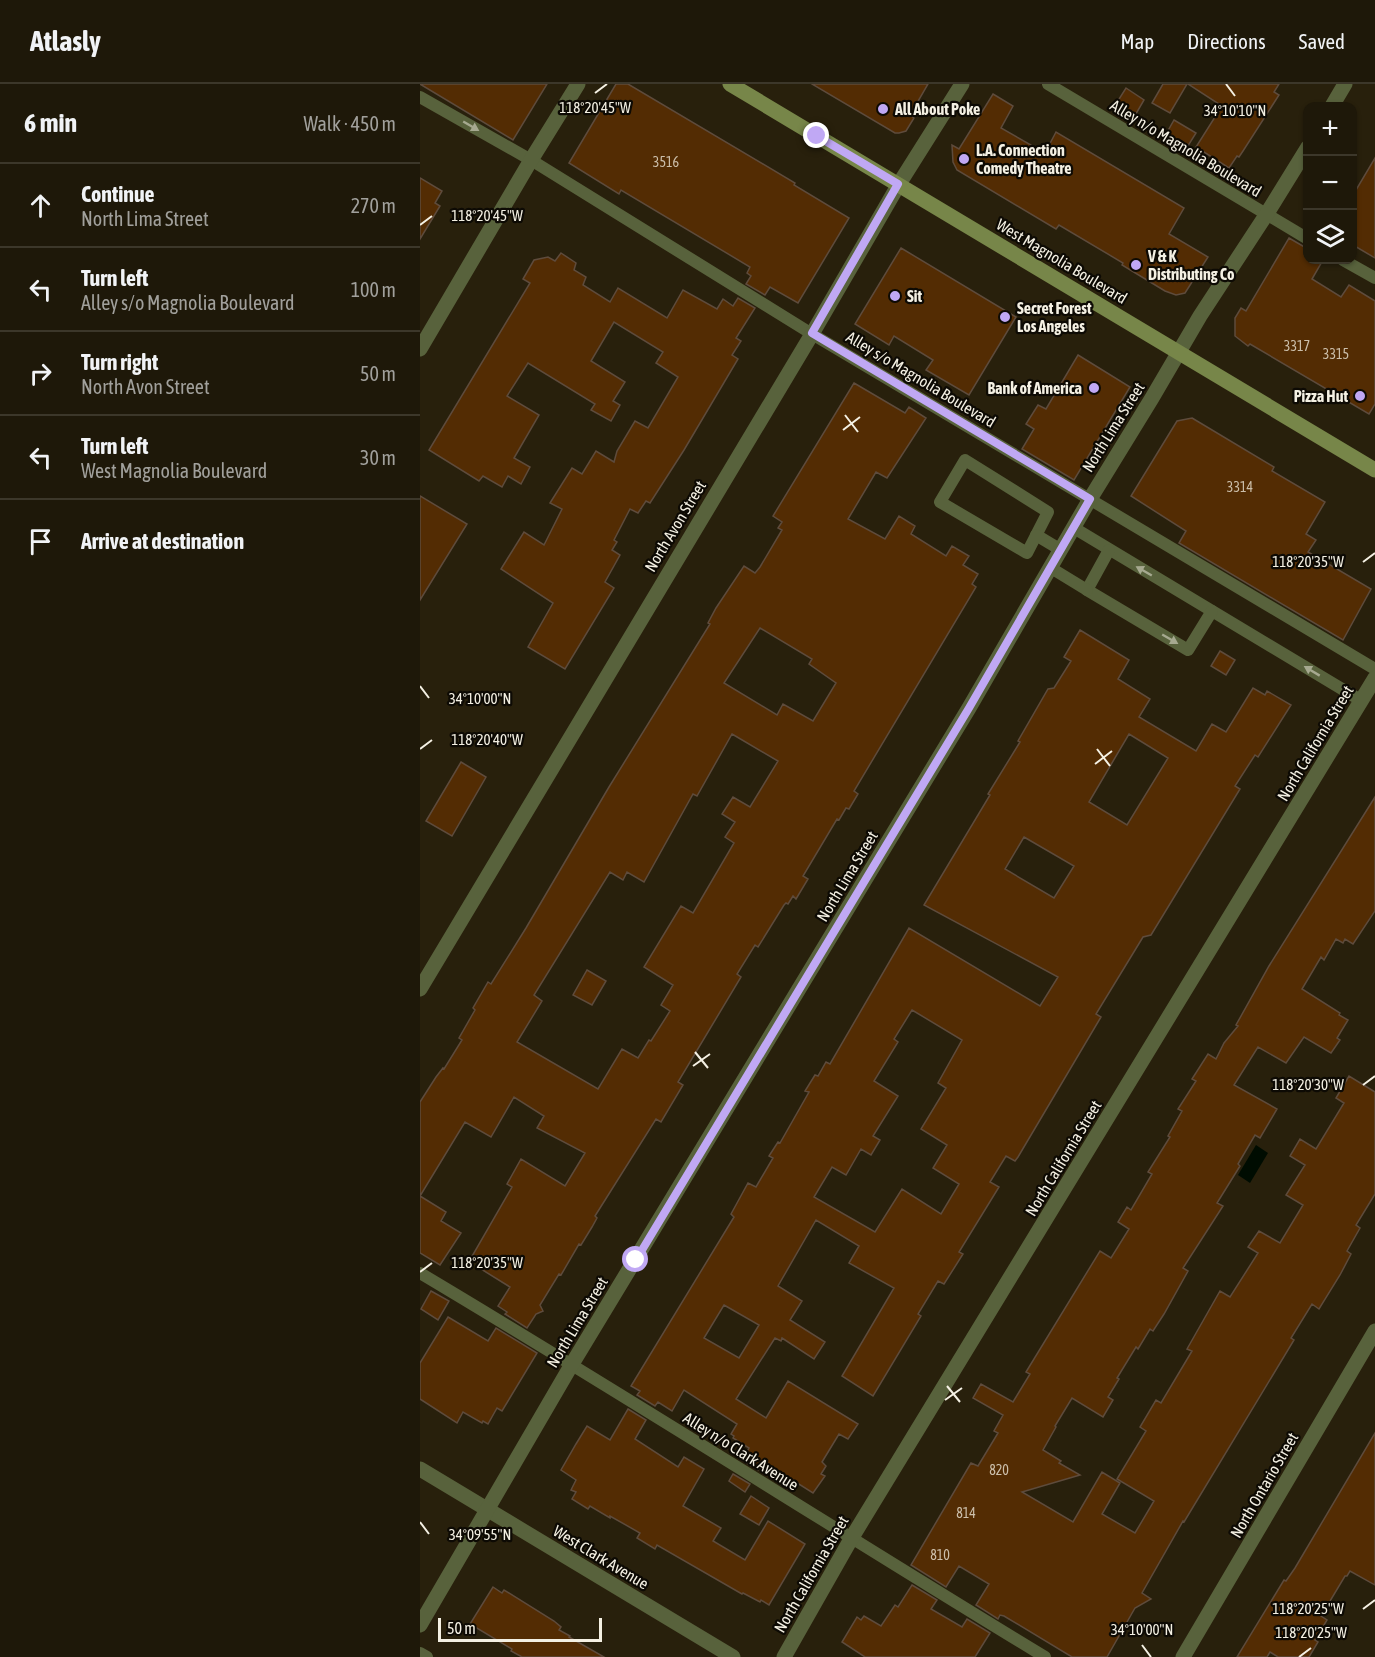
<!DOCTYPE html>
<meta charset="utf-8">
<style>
:root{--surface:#1e1809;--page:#2b2517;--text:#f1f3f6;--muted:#a1a09c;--line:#3c372a}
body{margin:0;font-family:"Asap Condensed",sans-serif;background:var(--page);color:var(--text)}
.controls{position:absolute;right:18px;top:18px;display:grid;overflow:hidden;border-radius:12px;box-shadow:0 2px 4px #0004}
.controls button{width:54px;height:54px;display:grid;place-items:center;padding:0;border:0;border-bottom:2px solid var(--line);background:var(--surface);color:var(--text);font:30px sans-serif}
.scale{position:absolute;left:18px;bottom:15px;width:164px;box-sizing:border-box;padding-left:6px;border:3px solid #f4f0e3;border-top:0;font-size:16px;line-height:21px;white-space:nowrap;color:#f4f0e3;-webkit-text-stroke:4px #0d0a04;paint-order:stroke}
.stop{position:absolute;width:18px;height:18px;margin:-14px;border:4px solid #c0a8f4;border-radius:50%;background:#fff}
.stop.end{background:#c0a8f4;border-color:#fff;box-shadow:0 2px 6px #0008}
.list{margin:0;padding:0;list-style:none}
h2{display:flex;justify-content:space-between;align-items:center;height:78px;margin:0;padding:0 24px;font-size:26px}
h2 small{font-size:20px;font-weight:400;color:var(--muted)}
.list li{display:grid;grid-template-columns:39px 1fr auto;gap:18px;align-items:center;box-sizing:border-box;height:84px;padding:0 24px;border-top:2px solid var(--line)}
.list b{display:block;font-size:22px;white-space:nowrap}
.list p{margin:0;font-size:20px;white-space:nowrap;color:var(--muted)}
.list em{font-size:20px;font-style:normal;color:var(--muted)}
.icon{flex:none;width:33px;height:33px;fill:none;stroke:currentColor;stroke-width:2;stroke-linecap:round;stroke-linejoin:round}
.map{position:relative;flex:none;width:955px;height:1573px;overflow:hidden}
header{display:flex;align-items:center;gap:36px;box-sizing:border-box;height:84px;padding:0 30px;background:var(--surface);border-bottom:2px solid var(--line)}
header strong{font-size:28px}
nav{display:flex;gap:33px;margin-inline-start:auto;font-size:21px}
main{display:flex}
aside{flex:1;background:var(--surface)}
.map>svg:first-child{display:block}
.water{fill:#000c01}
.building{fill:#532c03;stroke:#5e4b3c;stroke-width:1.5;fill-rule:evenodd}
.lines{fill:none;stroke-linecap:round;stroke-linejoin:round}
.service{stroke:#58623c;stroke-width:12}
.minor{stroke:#58623c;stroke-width:15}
.tertiary{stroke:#58623c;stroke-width:15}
.secondary{stroke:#778649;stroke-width:15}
.oneway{fill:#a6a990}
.route{stroke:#c0a8f4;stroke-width:8}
.ticks{fill:none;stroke:#f4f0e3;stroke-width:2}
.poi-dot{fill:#c0a8f4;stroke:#0d0a04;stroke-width:2}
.labels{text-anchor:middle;stroke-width:4.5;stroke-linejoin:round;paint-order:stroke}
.number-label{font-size:14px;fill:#ccbfab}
.poi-label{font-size:16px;font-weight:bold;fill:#f4f0e3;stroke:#0d0a04;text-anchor:start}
.street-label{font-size:16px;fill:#f4f0e3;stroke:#0d0a04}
.ticks-label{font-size:15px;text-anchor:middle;fill:#f4f0e3;stroke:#0d0a04;stroke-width:4.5;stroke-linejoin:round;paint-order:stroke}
</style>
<header>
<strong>Atlasly</strong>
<nav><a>Map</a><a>Directions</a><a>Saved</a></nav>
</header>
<main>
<aside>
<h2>6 min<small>Walk · 450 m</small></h2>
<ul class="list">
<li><svg class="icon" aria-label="ahead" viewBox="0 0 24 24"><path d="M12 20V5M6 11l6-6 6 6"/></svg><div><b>Continue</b><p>North Lima Street</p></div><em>270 m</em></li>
<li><svg class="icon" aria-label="left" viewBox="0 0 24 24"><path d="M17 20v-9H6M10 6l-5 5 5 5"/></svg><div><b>Turn left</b><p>Alley s/o Magnolia Boulevard</p></div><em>100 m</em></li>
<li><svg class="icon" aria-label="right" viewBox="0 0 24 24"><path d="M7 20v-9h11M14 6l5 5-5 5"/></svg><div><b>Turn right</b><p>North Avon Street</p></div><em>50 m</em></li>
<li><svg class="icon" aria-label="left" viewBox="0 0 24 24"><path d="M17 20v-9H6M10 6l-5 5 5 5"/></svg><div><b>Turn left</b><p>West Magnolia Boulevard</p></div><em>30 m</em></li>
<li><svg class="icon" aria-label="arrive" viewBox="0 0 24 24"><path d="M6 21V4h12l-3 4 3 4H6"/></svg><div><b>Arrive at destination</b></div></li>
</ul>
</aside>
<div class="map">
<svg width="955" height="1573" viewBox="0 0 955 1573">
<rect width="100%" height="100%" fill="#28200c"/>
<path class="water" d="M836,1061L848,1069L830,1099L818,1091Z"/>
<g class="building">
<path d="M0,0H127L93,56Z"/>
<path d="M196,0H208L375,99L374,101L429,134L378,219L350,203L345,211L326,200L331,192L327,189L330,183L201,106L199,110L149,79Z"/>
<path d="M392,0H508L490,31L494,34L486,47L479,49H475Z"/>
<path d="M743,0H767L750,29L732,19Z"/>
<path d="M768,0H859L854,8L859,11L823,67L819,73L817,72L809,84L776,63L802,22Z"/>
<path d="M706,4L724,16L713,35L694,23Z"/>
<path d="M573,10L593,22L581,44L625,69L636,48L764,124L749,150L788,173L765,209L756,211L745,207L702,181L703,179L639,141L636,145L537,86L533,78L532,61L539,65Z"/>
<path d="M754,36L776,49L766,65L745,52Z"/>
<path d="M955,74V174L933,161V111Z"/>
<path d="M0,94L22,107L15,119L20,122L0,155Z"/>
<path d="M869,154L888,165V176H903L892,195L921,213L929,201L955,217V320L949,330L830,260L828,262L815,252V234L821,224L826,227Z"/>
<path d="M481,164L596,233L549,311L506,286L513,276L474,252L469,261L435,240Z"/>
<path d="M141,169L156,179L154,186L166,193L163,201L190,218L198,204L247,234L263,206L297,225L303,215L313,222L318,214L335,224L316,254L321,257L312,271L318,275L264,366L230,419L226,417L218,429L210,425L194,456L197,458L192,466L200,471L185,498L194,504L145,585L108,563L133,519L81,485L104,448L124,461L142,425L130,419L152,384L162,390L176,367L194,378L197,367L215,337L228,344L258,293L236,279L243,268L194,238L171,277L205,298L193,317L200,321L191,337L171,326L175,320L108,279L87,312L119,331L94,374L110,383L101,400L88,392L82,403L63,392L59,397L9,366L110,199L103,195L114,176L128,173L135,177Z"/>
<path d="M658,271L710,303L654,396L602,365L614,345L606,340L618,321L626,325Z"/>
<path d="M434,299L485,329L489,323L506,334L467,394L456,388L428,435L465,455L479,432L495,442L491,450L526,472L532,462L549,472L543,481L558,490L552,500L556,503L434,707L438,710L429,725L426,724L419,736L417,735L383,792L388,795L376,815L373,812L368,820L366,819L364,821L338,863L335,861L317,890L321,893L258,998L263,1001L241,1038L236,1035L175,1132L177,1134L172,1143L161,1161L159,1160L141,1191L139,1190L120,1221L123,1227L116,1230L107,1244L85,1230L87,1228L78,1222L90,1203L61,1185L63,1181L51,1174L92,1103L87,1100L101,1075L145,1102L165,1069L117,1044L124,1032L94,1013L71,1053L45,1038L0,1112L26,1128L21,1137L41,1149L20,1181L0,1169V1018L16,993L23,984L24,985L42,956L39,954L55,926L53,924L68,898L71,900L106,844L189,703L290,540L288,539L296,524L324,482L335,489L340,483L362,446L358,444L362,438L353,432ZM340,544L392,575L389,580L416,599L393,637L363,620L357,631L304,599ZM312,650L358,677L330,723L313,713L302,730L315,738L305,753L314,759L273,829L261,822L224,883L253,901L241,921L250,927L231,957L229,956L218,974L202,965L178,1005L97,958L122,917L114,911L190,788L203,796L207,788L224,798L273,710L277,712Z"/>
<path d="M772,334L854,383L852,387L905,418L886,450L896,456L888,468L951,505L923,556L759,459L766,447L711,412L757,337Z"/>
<path d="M0,412L47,440L0,516Z"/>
<path d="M660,546L709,576L698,595L730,615L719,633L776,667L792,640L806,648L833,604L845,611L847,607L871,621L838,673L835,671L815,702L820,705L731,851L723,853L676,930L681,933L598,1073L595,1077L586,1072L570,1098L579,1103L539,1168L543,1170L524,1200L518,1197L498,1230L501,1232L453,1312L422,1292L474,1204L429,1179L439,1162L396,1136L358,1202L382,1217L370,1236L405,1258L394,1275L362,1254L361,1257L355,1254L316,1315L346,1334L368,1297L438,1340L428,1355L419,1350L402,1378L406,1382L401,1390L405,1392L393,1409L344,1378L338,1386L322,1376L329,1364L313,1354L314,1352L311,1350L317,1340L264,1306L252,1327L238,1318L235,1322L217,1311L220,1307L211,1302L314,1133L311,1130L328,1099L336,1103L353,1074L349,1072L358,1058L360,1059L389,1008L385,1007L395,991L398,992L406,978L410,980L489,844L620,922L638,893L504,821L570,711L568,710L600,658L598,657L628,605L634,604L651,577L644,573ZM709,650L748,674L707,741L669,718ZM604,753L654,782L634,814L585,785ZM492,926L542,956L518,999L526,1004L501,1045L527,1061L513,1084L539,1100L521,1130L482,1105L455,1148L394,1113L412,1083L426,1091L441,1065L451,1071L460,1056L453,1052L478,1012L454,997L478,958L474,955ZM304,1221L339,1241L319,1274L284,1254Z"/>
<path d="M800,567L815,576L806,591L791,582Z"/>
<path d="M41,678L66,693L32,752L6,737Z"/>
<path d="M955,713V827L933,860L925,855L923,859L916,855L904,876L901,873L882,905L920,929L919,931L928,936L917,954L920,956L911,969L884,953L866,979L838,963L814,1001L857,1025L840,1054L835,1051L818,1080L820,1082L797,1119L803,1122L763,1184L768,1187L744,1230L733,1247L730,1245L718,1265L716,1263L697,1294L699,1295L688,1313L693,1316L683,1333L652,1314L635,1342L636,1343L623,1366L641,1377L639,1379L660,1391L602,1408L653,1438L682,1388L700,1399L682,1430L715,1449L734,1417L697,1395L726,1347L720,1343L736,1316L741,1319L772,1267L767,1265L800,1207L810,1213L838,1169L828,1163L839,1147L860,1159L883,1121L866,1111L885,1081L870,1072L880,1055L896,1065L924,1019L916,1014L929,992L955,1008V1110L936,1141L940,1144L927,1167L931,1170L920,1191L899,1225L892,1220L871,1254L874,1256L764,1438L763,1437L722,1509L731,1515L715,1524L687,1573H652L584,1532L580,1531L578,1535L556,1521L569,1500L539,1482L526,1503L491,1481L551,1379L558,1382L578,1349L574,1347L583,1331L553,1314L561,1300L593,1318L610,1290L606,1288L680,1167L691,1174L709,1145L698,1138L707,1123L711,1126L732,1090L728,1088L750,1053L748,1052L762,1027L758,1025L776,997L772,995L788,970L796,975L804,959L818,942L816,941L849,882Z"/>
<path d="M167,886L186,897L172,921L153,911Z"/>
<path d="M11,1207L29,1217L18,1236L1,1225Z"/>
<path d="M28,1233L68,1257L76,1244L117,1269L82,1327L77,1324L68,1340L63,1337L62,1339L43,1328L37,1339L0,1315V1279Z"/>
<path d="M208,1325L226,1336L215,1355L258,1383L264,1373L284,1385L263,1422L301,1444L293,1457L325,1476L348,1437L385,1460L349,1521L341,1516L340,1518L323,1509L322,1510L237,1461L235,1465L217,1454L220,1449L190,1432V1434L170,1422L168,1425L152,1415L156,1408L151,1406L156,1396L141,1386L156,1360L167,1342L190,1356Z"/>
<path d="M955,1349V1501L930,1487L927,1492H925L901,1532L907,1536L895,1556L898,1558L889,1573H858L850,1568L847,1573H817L864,1496L866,1497L875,1484Z"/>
<path d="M313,1390L330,1400L325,1408L309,1397Z"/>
<path d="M331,1412L349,1424L339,1441L320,1430Z"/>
<path d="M492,1501L517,1516L511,1525L542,1543L547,1535L570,1549L555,1573H445L422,1558L437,1533L441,1536L444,1532L461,1542L475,1521L478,1523Z"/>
<path d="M73,1503L82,1509L84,1506L134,1537L141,1543L139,1546L150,1552L149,1553L184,1573H102L91,1567L92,1565L50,1540Z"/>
</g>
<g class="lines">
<g class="service">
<path d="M628,0L888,155"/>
<path d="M0,13L111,76L392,250L955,585"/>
<path d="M923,176L955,194"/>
<path d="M545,376L628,428L607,469L520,418Z"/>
<path d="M654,444L942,617"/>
<path d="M616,451L641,466"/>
<path d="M689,466L667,506L768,566L792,527"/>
<path d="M631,484L667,506"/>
<path d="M0,1189C210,1314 416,1446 625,1573"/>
<path d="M0,1569L7,1573"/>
</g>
<g class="minor">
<path d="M912,22L925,0"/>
<path d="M0,265L111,76L158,0"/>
<path d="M0,905L392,250L479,100L542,0"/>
<path d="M0,1385L313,1573"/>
<path d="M0,1541L152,1280L549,624L670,415L732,314L780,232L846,131L888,63"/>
<path d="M763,1573L955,1247"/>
</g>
<path class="tertiary" d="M364,1573L431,1455L955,594"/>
<path class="secondary" d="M310,0L955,386"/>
</g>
<defs><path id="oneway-solid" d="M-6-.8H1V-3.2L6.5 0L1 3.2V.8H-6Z" transform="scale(1.5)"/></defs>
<g class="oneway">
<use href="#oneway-solid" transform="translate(51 42) rotate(30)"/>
<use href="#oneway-solid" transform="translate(724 487) rotate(-150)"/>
<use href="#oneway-solid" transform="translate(750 555) rotate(30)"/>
<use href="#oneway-solid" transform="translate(892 587) rotate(-149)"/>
</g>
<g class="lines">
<path class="route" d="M216,1176L549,624L670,415L392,249L478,100L397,52"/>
</g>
<path class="ticks" d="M806,0L815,12M175,9L187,0M0,141L12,132M425,331L438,348M423,346L440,333M943,478L955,469M0,602L9,614M0,665L12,656M677,665L690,682M675,680L692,667M275,968L288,984M273,982L290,970M943,1001L955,992M0,1188L12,1179M527,1302L540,1318M525,1316L542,1304M0,1438L9,1450M943,1525L955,1516M722,1561L731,1573M879,1573L891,1564"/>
<g class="poi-dot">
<circle cx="463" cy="25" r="6"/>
<circle cx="544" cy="75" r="6"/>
<circle cx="716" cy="181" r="6"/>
<circle cx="475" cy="212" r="6"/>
<circle cx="585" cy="233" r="6"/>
<circle cx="674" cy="304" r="6"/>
<circle cx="940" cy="312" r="6"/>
</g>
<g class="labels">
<g class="number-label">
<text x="246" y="83">3516</text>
<text x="877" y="267">3317</text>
<text x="916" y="275">3315</text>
<text x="820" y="408">3314</text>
<text x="579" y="1391">820</text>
<text x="546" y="1434">814</text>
<text x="520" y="1476">810</text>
</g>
<g class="poi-label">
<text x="475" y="31">All About Poke</text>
<text x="556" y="72">L.A. Connection<tspan x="556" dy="18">Comedy Theatre</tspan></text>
<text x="728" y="178">V &amp; K<tspan x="728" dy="18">Distributing Co</tspan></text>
<text x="487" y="218">Sit</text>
<text x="597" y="230">Secret Forest<tspan x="597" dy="18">Los Angeles</tspan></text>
<text x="662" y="310" text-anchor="end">Bank of America</text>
<text x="928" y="318" text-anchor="end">Pizza Hut</text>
</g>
<g class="street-label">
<text transform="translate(766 64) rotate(31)" y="6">Alley n/o Magnolia Boulevard</text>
<text transform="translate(642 177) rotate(31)" y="6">West Magnolia Boulevard</text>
<text transform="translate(501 295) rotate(31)" y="6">Alley s/o Magnolia Boulevard</text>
<text transform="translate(693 343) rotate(-58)" y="6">North Lima Street</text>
<text transform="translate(255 442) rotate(-59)" y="6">North Avon Street</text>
<text transform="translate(895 659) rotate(-59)" y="6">North California Street</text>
<text transform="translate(427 792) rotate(-59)" y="6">North Lima Street</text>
<text transform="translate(643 1074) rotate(-59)" y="6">North California Street</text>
<text transform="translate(157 1238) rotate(-59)" y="6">North Lima Street</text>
<text transform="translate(321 1367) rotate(32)" y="6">Alley n/o Clark Avenue</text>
<text transform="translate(844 1401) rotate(-60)" y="6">North Ontario Street</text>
<text transform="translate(181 1473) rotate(31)" y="6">West Clark Avenue</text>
<text transform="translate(391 1490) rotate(-60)" y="6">North California Street</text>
</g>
</g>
<g class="ticks-label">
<text x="175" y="29">118°20'45"W</text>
<text x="815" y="32">34°10'10"N</text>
<text x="67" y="137">118°20'45"W</text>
<text x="888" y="483">118°20'35"W</text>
<text x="60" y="620">34°10'00"N</text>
<text x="67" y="661">118°20'40"W</text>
<text x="888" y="1006">118°20'30"W</text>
<text x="67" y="1184">118°20'35"W</text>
<text x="60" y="1456">34°09'55"N</text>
<text x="888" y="1530">118°20'25"W</text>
<text x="722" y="1551">34°10'00"N</text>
<text x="891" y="1554">118°20'25"W</text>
</g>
</svg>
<div class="controls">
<button>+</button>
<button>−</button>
<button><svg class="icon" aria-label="layers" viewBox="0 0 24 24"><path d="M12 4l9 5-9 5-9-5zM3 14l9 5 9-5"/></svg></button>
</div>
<div class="scale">50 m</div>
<div class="stop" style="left:216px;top:1176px"></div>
<div class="stop end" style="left:397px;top:52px"></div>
</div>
</main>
